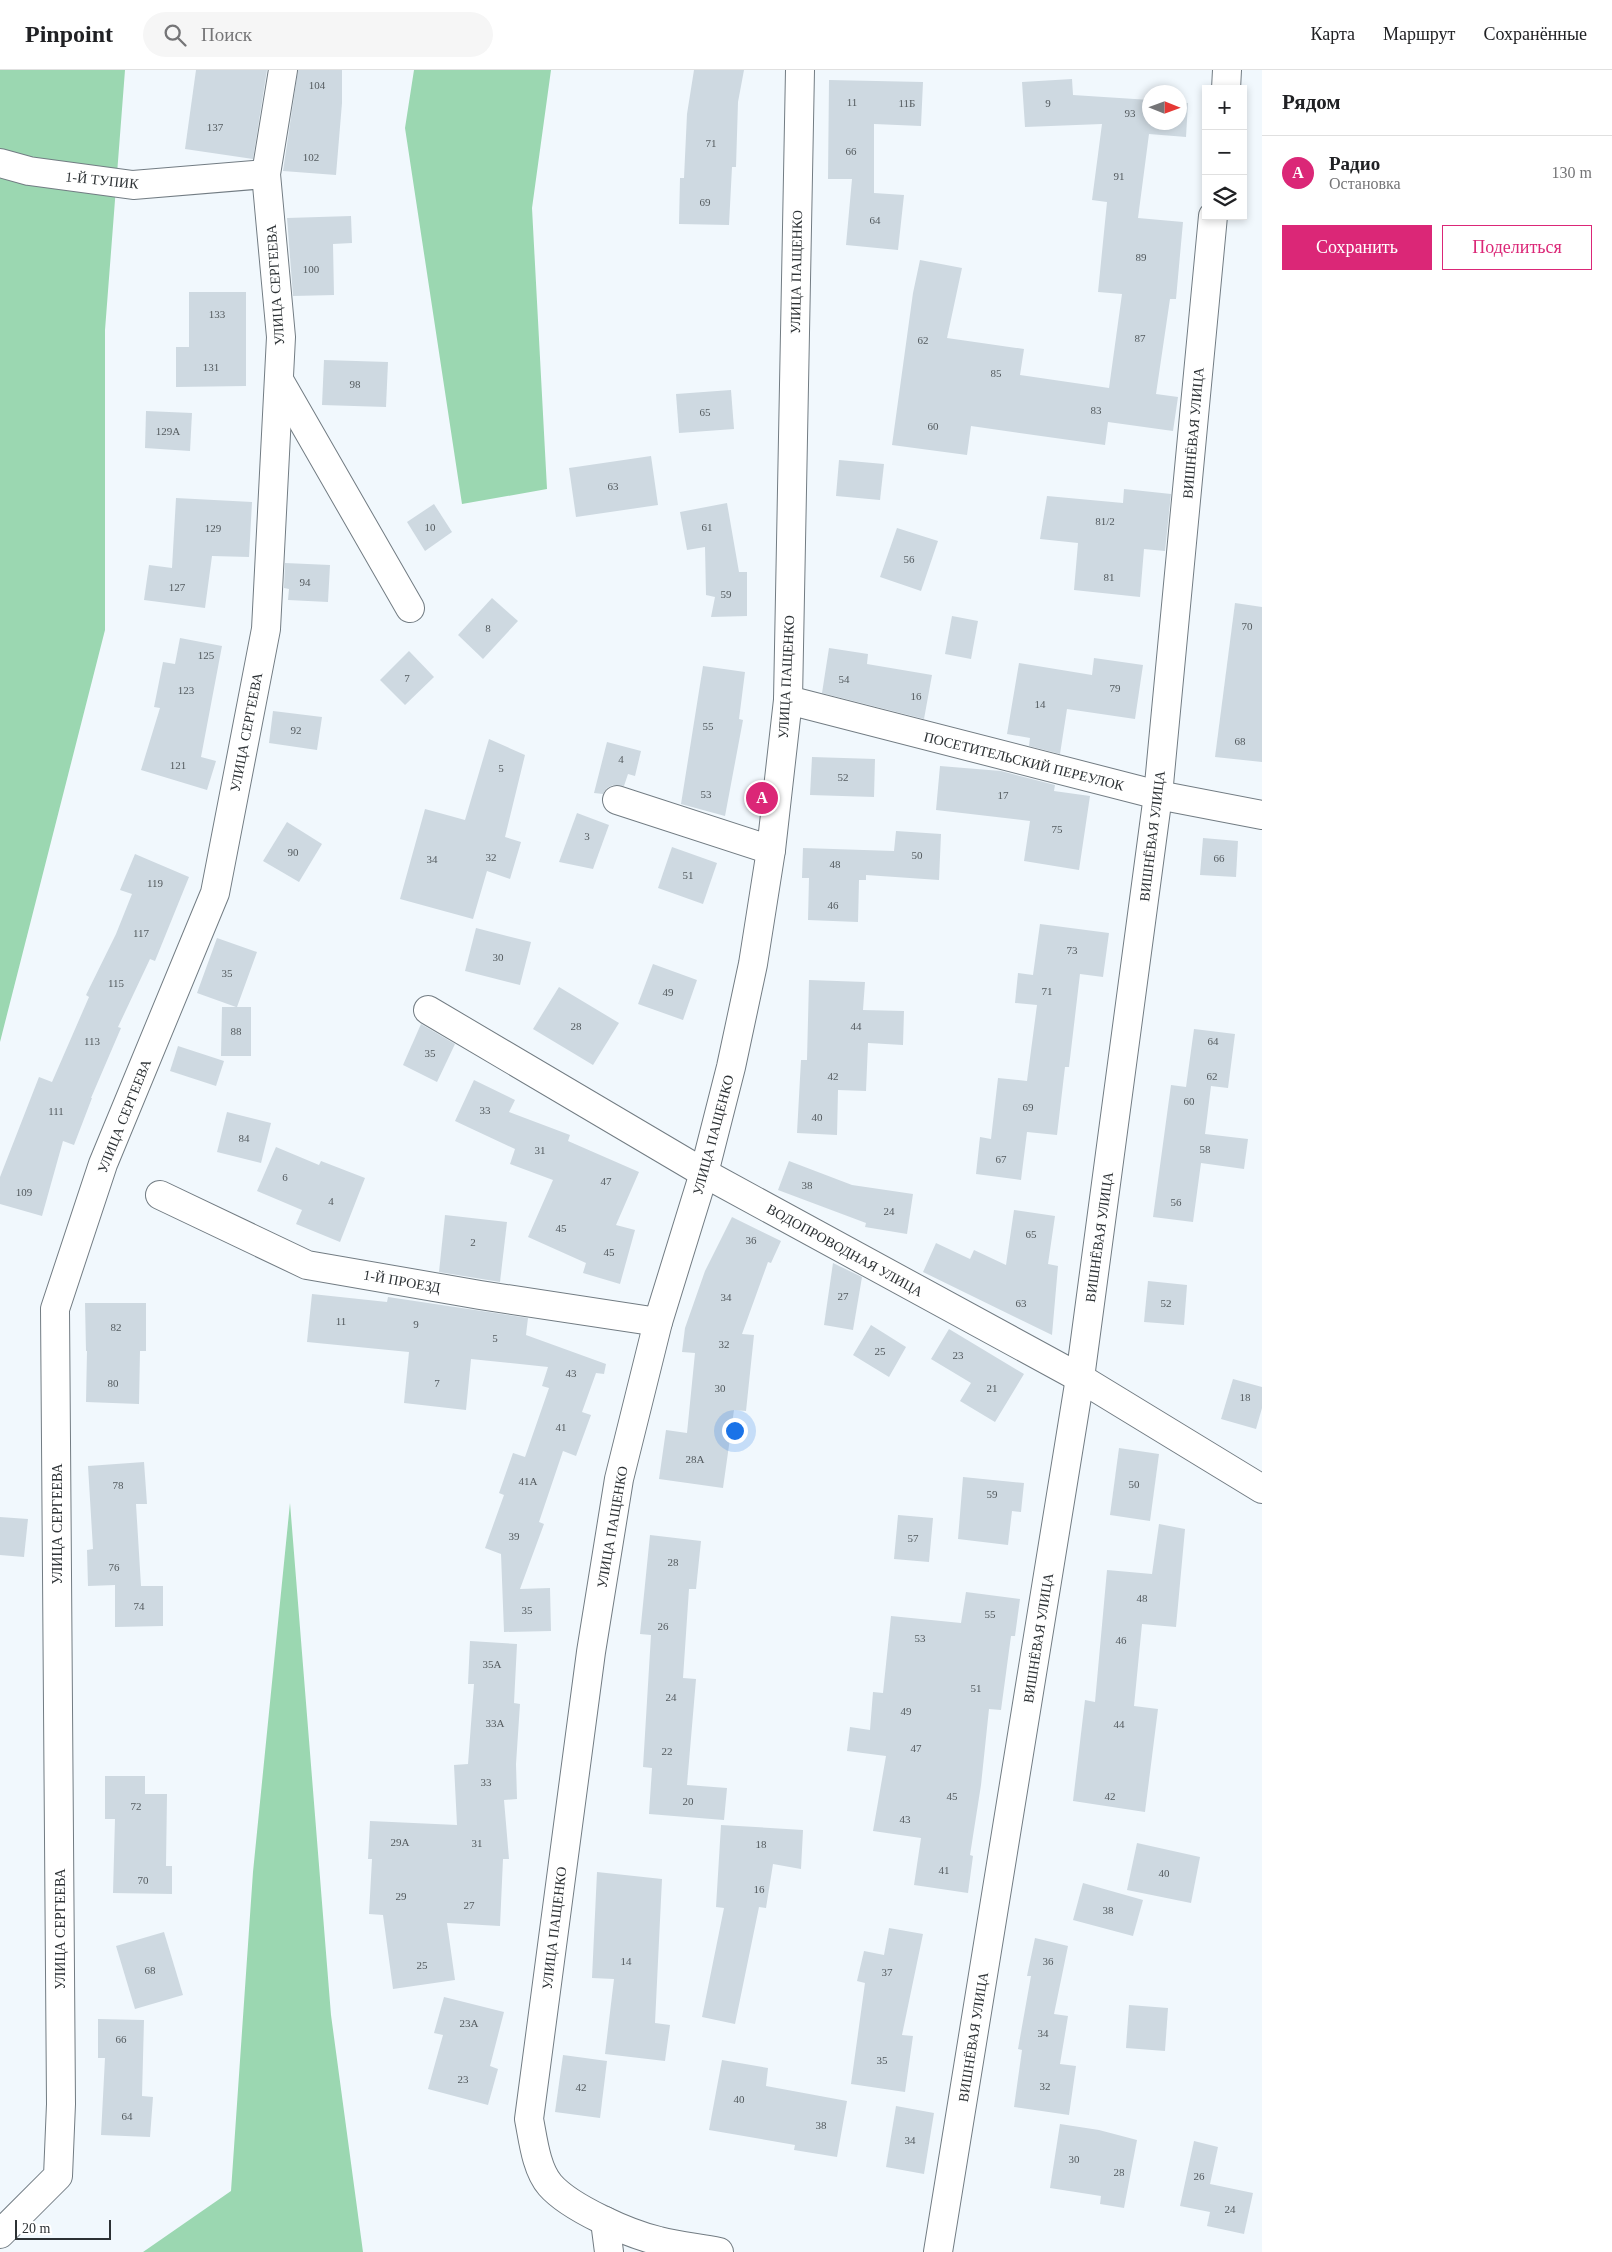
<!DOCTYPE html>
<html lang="ru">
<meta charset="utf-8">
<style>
:root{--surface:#fff;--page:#f6f6f6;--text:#202124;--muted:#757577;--line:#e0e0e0;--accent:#db2777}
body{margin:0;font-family:"Times New Roman",serif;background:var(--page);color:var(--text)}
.controls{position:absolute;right:15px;top:15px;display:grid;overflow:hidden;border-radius:0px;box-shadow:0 2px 8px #0003}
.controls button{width:45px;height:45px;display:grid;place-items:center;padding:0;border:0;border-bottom:1px solid var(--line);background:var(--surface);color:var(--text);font:25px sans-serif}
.compass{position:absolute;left:1142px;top:15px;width:45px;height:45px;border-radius:50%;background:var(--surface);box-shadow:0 2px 8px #0003;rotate:91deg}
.scale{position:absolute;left:15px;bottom:12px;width:96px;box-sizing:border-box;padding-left:5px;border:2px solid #2c3134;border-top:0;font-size:14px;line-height:18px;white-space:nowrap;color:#2c3134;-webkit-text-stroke:4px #fff;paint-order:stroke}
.you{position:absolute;left:734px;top:1360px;width:18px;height:18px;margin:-12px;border:4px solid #fff;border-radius:50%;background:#1a73e8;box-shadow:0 0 0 8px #1a73e833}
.badge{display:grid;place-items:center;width:32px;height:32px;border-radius:50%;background:var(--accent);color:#fff;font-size:16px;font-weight:700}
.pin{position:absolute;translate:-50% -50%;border:2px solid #fff;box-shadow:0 1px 5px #0006}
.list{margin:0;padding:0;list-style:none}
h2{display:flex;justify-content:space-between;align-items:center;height:65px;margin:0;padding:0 20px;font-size:21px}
h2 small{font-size:16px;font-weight:400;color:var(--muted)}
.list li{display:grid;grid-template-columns:32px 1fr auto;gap:15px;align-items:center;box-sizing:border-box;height:75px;padding:0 20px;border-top:1px solid var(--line)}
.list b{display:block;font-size:19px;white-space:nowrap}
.list p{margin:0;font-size:16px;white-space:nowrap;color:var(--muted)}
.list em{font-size:16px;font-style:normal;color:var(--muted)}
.actions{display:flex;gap:10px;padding:15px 20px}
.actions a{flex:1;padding:11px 0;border:1px solid var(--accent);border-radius:0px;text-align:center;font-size:18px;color:var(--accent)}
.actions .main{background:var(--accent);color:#fff}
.icon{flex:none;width:28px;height:28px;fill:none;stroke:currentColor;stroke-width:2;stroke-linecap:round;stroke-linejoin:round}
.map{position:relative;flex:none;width:1262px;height:2182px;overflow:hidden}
header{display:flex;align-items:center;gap:30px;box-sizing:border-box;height:70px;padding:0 25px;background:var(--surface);border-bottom:1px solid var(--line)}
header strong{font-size:24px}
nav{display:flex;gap:28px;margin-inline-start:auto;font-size:18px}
.search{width:350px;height:45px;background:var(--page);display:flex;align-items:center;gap:12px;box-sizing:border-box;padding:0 18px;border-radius:28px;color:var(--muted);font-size:19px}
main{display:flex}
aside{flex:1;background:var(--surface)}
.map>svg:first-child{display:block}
.forest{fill:#9bd7b1}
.building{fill:#ced9e1}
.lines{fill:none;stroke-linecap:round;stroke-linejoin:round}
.minor-casing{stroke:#727c83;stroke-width:30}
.minor{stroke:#fff;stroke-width:28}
.labels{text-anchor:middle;stroke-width:4;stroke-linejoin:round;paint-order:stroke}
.number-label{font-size:11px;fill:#545b5f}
.street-label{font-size:14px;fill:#2c3134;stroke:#fff}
</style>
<header>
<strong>Pinpoint</strong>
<div class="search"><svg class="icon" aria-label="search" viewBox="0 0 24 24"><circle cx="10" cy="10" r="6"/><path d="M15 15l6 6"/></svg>Поиск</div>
<nav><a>Карта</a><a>Маршрут</a><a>Сохранённые</a></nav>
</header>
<main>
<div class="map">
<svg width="1262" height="2182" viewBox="0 0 1262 2182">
<rect width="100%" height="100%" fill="#f1f8fd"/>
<g class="forest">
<path d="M0,0H125L105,260V560L0,972Z"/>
<path d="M414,0H551L532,138L547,419L462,434L405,58Z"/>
<path d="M290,1433L331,1945L363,2182H143L231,2121L253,1802Z"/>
</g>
<g class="building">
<path d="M196,0H267L253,89L185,79Z"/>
<path d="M298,0H342V33L336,105L283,101Z"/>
<path d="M694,0H744L738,32L736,97H732L729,155L679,154L680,108H684L687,44Z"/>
<path d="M1072,9L1073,25L1150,30V52H1180V32L1188,33L1186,67L1149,64L1138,148L1183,152L1176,229H1170L1156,324L1178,327L1173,361L1108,352L1105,375L971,356L967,385L892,375L913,223L920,190L962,198L947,268L1024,279L1020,305L1109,318L1122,224L1098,222L1107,132L1092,130L1102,54L1025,57L1022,12Z"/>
<path d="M829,10L923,12L921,56L874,54V123L904,125L898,180L846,175L852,109H828Z"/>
<path d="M351,146L352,173L333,174L334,225L293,226L287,148Z"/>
<path d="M189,222H246V316L176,317V277H189Z"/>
<path d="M324,290L388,292L386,337L322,335Z"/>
<path d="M731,320L734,359L679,363L676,324Z"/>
<path d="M146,341L192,343L190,381L145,378Z"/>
<path d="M651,386L658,435L576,447L569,398Z"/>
<path d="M839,390L884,394L880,430L836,426Z"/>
<path d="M1124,419L1171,424L1165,481L1144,479L1140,527L1074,520L1078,473L1040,469L1047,426L1123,433Z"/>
<path d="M176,428L252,432L249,487L212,486L205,538L144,530L149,495L172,498Z"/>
<path d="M727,433L739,502H747V546L711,547L715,527L706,525L705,477L687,480L680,442Z"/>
<path d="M434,434L452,462L425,481L407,452Z"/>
<path d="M897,458L938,471L921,521L880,507Z"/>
<path d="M285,493L330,495L328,532L288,530L289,519L284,518Z"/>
<path d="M492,528L518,551L483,589L458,565Z"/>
<path d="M1235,533L1262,537V692L1215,687Z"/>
<path d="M952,546L978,551L971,589L945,584Z"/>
<path d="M180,568L222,576L201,687L216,691L207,720L141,700L160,638L154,637L163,592L175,594Z"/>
<path d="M829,578L868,584L867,594L932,605L924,649L822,623Z"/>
<path d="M409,581L434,607L405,635L380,610Z"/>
<path d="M1094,588L1143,595L1135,649L1067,639L1060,684L1029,676L1030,668L1007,664L1019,593L1092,605Z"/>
<path d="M703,596L745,602L739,649L743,650L725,746L681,734Z"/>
<path d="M273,641L322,647L317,680L269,673Z"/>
<path d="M489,669L525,685L505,767L521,772L510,809L487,801L473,849L400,829L425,739L465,750Z"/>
<path d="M607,672L641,681L635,706L628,704L624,716L613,715L607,718L603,724L594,723Z"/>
<path d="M812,687L875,689L874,727L810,725Z"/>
<path d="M940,696L1001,701L1055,715L1054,721L1090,726L1079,800L1024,791L1030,751L936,740Z"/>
<path d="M577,743L609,755L593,799L559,792Z"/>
<path d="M287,752L322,774L299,812L263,791Z"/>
<path d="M896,761L941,764L939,810L866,805V810H859L858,852L808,850L809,808H802L803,778L894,781Z"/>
<path d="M1203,768L1238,771L1236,807L1200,805Z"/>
<path d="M672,777L717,793L703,834L658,818Z"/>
<path d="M135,784L189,807L155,891L150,889L118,957L121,958L91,1028H92L74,1075L63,1071L42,1146L0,1134V1107L39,1007L52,1012L89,927L86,925L116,864L132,824L120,820Z"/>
<path d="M1040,854L1109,863L1103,907L1080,904L1069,997H1065L1057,1065L1027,1062L1021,1110L976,1104L980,1067L991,1069L998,1008L1027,1011L1037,935L1015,933L1018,903L1033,905Z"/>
<path d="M476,858L531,872L520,915L465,901Z"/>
<path d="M217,868L257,882L237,937H251V986H221L222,937H236L197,923Z"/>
<path d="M653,894L697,910L683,950L638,934Z"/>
<path d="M809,910L865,912L863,940L904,941L903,975L868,973L866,1021L838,1020L837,1065L797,1063L801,990H807Z"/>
<path d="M559,917L619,953L593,995L533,959Z"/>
<path d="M421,954L455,974L437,1012L403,995Z"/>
<path d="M1194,959L1235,964L1228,1018L1211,1016L1205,1064L1248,1069L1244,1099L1201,1093L1193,1152L1153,1147L1171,1015L1186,1017Z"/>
<path d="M178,976L224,991L216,1016L170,1001Z"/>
<path d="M474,1010L515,1030L509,1042L570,1065L568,1071L639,1102L616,1155L635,1160L620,1214L583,1203L586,1193L528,1167L553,1110L510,1094L515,1079L455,1051Z"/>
<path d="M227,1042L271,1053L261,1093L217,1082Z"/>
<path d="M276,1077L319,1095L321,1091L365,1108L340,1172L296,1154L302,1140L257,1121Z"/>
<path d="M789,1091L852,1115L913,1124L907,1164L865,1157L866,1153L778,1120Z"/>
<path d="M1014,1140L1055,1146L1048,1194L1058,1196L1052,1265L923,1202L936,1173L970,1189L974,1180L1006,1195Z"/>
<path d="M445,1145L507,1152L500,1212L439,1202Z"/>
<path d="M732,1147L781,1171L771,1193L768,1192L742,1264L754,1265L746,1341L734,1340L723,1418L659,1409L666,1360L687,1363L695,1283L682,1282L685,1258L705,1201Z"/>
<path d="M833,1193L862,1207L853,1260L824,1255Z"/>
<path d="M1148,1211L1187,1215L1184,1255L1144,1252Z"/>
<path d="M312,1224L387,1232L388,1227L528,1248L526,1265L606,1294L604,1304L596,1303L582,1342L591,1345L576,1386L563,1381L539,1452L544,1454L520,1519L550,1518L551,1561L504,1562L501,1484L485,1478L504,1425L499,1423L513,1383L525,1387L549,1318L542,1316L548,1297L471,1289L466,1340L404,1333L409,1282L307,1272Z"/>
<path d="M85,1233H146V1281H140L139,1334L86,1332L87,1281H86Z"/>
<path d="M871,1255L906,1277L889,1307L853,1285Z"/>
<path d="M949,1259L1024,1304L995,1352L960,1331L971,1313L931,1289Z"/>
<path d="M1233,1309L1262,1317V1338L1256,1359L1221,1349Z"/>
<path d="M1119,1378L1159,1384L1150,1451L1110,1445Z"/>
<path d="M144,1392L147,1434H136L141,1516H163V1556L115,1557V1515L88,1516L87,1480L93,1479L88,1396Z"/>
<path d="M963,1407L1024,1413L1021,1442L1012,1441L1008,1475L958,1469Z"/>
<path d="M898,1445L933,1448L929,1492L894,1489Z"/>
<path d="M0,1447L28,1449L24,1487L0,1485Z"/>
<path d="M1159,1454L1185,1459L1176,1557L1142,1554L1134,1636L1158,1639L1145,1742L1073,1731L1085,1630L1095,1632L1107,1500L1152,1504Z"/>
<path d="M650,1465L701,1471L696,1519H689L683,1608L696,1609L687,1715L727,1718L724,1750L649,1744L652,1698L643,1697L651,1565L640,1564Z"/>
<path d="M966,1522L1020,1529L1015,1566H1011L1001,1640L989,1639L981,1715L970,1785L973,1786L968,1823L914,1815L921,1768L873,1761L886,1686L847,1681L850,1657L870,1660L873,1622L883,1623L891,1546L961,1553Z"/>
<path d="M470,1571L517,1574L514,1633L520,1634L516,1694L517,1729L504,1730L509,1789H503L500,1856L447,1853L455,1910L393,1919L383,1845L369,1844L372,1789H368L370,1751L457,1755L454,1695L468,1694L474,1614H468Z"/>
<path d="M105,1706H145V1724H167L166,1796H172V1824L113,1823L115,1749H105Z"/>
<path d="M721,1755L803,1760L801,1799L773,1794L766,1838L759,1837L735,1954L702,1947L724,1838L716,1837Z"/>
<path d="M1137,1773L1200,1787L1191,1833L1127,1820Z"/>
<path d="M597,1802L662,1809L655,1953L670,1955L665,1991L605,1984L614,1909L592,1908Z"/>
<path d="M1083,1813L1143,1830L1133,1866L1073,1850Z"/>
<path d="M889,1858L923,1864L902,1965L913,1966L905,2022L851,2014L865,1913L857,1911L864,1881L884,1885Z"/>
<path d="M164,1862L183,1925L135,1939L116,1876Z"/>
<path d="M1035,1868L1068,1876L1054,1944L1068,1946L1060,1994L1076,1996L1069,2045L1014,2037L1022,1980L1018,1979L1031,1906H1027Z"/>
<path d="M444,1927L504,1942L490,1996L498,1999L488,2035L428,2019L443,1965L434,1963Z"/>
<path d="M1129,1935L1168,1938L1165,1981L1126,1978Z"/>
<path d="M98,1949L144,1950L142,2026L153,2027L150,2067L101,2065L105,1988H98Z"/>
<path d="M563,1985L607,1991L600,2048L555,2042Z"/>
<path d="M722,1990L768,1998L766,2016L847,2031L837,2087L794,2080L795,2075L709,2060Z"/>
<path d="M896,2036L934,2043L924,2104L886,2097Z"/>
<path d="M1060,2054L1099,2060L1137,2070L1124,2138L1100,2134L1101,2126L1050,2118Z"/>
<path d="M1194,2071L1218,2077L1210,2114L1253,2123L1244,2164L1207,2156L1210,2142L1180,2136Z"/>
</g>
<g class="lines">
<g class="minor-casing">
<g id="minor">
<path d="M1226,19L1227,0"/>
<path d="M0,93L29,101L133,115L266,104"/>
<path d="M279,310L410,538"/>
<path d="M788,630L1158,725L1262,745"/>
<path d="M617,730L771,780"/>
<path d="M428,940L704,1103L1080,1308L1262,1419"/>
<path d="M160,1125L307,1195L480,1225L658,1252"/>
<path d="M605,2151L609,2182"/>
<path d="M0,2164L58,2106L61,2034L55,1239L103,1094L215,823L266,559L281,267L266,104L283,0"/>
<path d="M719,2182C699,2178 678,2176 659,2171C629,2164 570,2138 550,2115C536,2099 533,2069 529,2049L591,1582L619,1409L658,1252L704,1103L731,997L753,894L771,780L788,630L800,0"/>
<path d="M938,2182L1080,1308L1158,725L1213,146"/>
</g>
</g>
<use href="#minor" class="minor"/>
</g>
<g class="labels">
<g class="number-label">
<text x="317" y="19">104</text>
<text x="852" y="36">11</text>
<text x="907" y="37">11Б</text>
<text x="1048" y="37">9</text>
<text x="1130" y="47">93</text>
<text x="215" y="61">137</text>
<text x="711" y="77">71</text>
<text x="851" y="85">66</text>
<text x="311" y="91">102</text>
<text x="1119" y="110">91</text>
<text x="705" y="136">69</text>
<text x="875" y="154">64</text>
<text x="1141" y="191">89</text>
<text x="311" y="203">100</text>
<text x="217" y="248">133</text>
<text x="1140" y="272">87</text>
<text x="923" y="274">62</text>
<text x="211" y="301">131</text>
<text x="996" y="307">85</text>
<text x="355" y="318">98</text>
<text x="1096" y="344">83</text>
<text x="705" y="346">65</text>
<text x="933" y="360">60</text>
<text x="168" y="365">129А</text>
<text x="613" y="420">63</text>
<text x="1105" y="455">81/2</text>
<text x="430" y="461">10</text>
<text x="707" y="461">61</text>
<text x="213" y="462">129</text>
<text x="909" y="493">56</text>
<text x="1109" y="511">81</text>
<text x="305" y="516">94</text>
<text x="177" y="521">127</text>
<text x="726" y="528">59</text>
<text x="1247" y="560">70</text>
<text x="488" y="562">8</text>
<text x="206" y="589">125</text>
<text x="407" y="612">7</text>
<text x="844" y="613">54</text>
<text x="1115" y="622">79</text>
<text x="186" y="624">123</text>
<text x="916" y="630">16</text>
<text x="1040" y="638">14</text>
<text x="708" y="660">55</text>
<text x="296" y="664">92</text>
<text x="1240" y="675">68</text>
<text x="621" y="693">4</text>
<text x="178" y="699">121</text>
<text x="501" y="702">5</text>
<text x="843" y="711">52</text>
<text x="706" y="728">53</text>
<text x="1003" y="729">17</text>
<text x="1057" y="763">75</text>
<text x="587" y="770">3</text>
<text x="293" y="786">90</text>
<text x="917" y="789">50</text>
<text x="491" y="791">32</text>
<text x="1219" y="792">66</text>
<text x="432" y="793">34</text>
<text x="835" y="798">48</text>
<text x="688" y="809">51</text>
<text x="155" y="817">119</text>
<text x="833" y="839">46</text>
<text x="141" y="867">117</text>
<text x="1072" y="884">73</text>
<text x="498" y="891">30</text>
<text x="227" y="907">35</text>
<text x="116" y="917">115</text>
<text x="1047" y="925">71</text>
<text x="668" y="926">49</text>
<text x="576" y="960">28</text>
<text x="856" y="960">44</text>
<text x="236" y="965">88</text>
<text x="92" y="975">113</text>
<text x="1213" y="975">64</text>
<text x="430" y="987">35</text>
<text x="833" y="1010">42</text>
<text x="1212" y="1010">62</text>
<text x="1189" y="1035">60</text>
<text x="1028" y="1041">69</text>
<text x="485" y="1044">33</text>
<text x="56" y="1045">111</text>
<text x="817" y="1051">40</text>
<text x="244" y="1072">84</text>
<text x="1205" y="1083">58</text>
<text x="540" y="1084">31</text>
<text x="1001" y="1093">67</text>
<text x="285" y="1111">6</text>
<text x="606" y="1115">47</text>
<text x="807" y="1119">38</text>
<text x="24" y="1126">109</text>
<text x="331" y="1135">4</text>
<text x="1176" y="1136">56</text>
<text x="889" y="1145">24</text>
<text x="561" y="1162">45</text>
<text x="1031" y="1168">65</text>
<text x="751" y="1174">36</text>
<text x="473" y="1176">2</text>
<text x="609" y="1186">45</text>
<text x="843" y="1230">27</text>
<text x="726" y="1231">34</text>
<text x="1021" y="1237">63</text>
<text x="1166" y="1237">52</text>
<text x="341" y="1255">11</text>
<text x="416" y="1258">9</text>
<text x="116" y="1261">82</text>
<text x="495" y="1272">5</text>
<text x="724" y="1278">32</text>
<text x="880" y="1285">25</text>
<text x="958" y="1289">23</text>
<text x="571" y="1307">43</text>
<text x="113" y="1317">80</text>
<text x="437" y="1317">7</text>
<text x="720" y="1322">30</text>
<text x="992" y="1322">21</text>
<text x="1245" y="1331">18</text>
<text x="561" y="1361">41</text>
<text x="695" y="1393">28А</text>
<text x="528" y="1415">41А</text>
<text x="1134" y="1418">50</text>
<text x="118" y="1419">78</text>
<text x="992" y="1428">59</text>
<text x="514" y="1470">39</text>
<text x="913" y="1472">57</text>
<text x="673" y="1496">28</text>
<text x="114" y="1501">76</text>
<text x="1142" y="1532">48</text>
<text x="139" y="1540">74</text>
<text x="527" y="1544">35</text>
<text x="990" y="1548">55</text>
<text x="663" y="1560">26</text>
<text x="920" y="1572">53</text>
<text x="1121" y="1574">46</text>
<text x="492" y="1598">35А</text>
<text x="976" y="1622">51</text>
<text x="671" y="1631">24</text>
<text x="906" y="1645">49</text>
<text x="495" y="1657">33А</text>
<text x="1119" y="1658">44</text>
<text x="916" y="1682">47</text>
<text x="667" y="1685">22</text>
<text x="486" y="1716">33</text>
<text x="952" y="1730">45</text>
<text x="1110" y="1730">42</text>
<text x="688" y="1735">20</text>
<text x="136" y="1740">72</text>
<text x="905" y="1753">43</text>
<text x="400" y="1776">29А</text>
<text x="477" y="1777">31</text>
<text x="761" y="1778">18</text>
<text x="944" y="1804">41</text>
<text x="1164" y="1807">40</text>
<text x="143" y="1814">70</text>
<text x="759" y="1823">16</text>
<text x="401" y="1830">29</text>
<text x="469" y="1839">27</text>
<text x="1108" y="1844">38</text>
<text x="626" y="1895">14</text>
<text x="1048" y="1895">36</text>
<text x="422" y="1899">25</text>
<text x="150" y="1904">68</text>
<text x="887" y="1906">37</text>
<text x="469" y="1957">23А</text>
<text x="1043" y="1967">34</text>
<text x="121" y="1973">66</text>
<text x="882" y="1994">35</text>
<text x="463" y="2013">23</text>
<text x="1045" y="2020">32</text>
<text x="581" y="2021">42</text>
<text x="739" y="2033">40</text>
<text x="127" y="2050">64</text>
<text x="821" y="2059">38</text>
<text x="910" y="2074">34</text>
<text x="1074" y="2093">30</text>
<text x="1119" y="2106">28</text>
<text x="1199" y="2110">26</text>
<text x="1230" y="2143">24</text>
</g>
<g class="street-label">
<text transform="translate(102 110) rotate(6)" y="5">1-Й ТУПИК</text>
<text transform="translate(796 202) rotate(-89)" y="5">УЛИЦА ПАЩЕНКО</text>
<text transform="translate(275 215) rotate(-94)" y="5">УЛИЦА СЕРГЕЕВА</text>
<text transform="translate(1193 363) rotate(-85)" y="5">ВИШНЁВАЯ УЛИЦА</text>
<text transform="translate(786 607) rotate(-87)" y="5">УЛИЦА ПАЩЕНКО</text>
<text transform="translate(246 662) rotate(-79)" y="5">УЛИЦА СЕРГЕЕВА</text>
<text transform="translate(1024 691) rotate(14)" y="5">ПОСЕТИТЕЛЬСКИЙ ПЕРЕУЛОК</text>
<text transform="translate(1152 766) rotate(-83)" y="5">ВИШНЁВАЯ УЛИЦА</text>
<text transform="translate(124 1046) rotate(-68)" y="5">УЛИЦА СЕРГЕЕВА</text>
<text transform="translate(713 1065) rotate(-75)" y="5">УЛИЦА ПАЩЕНКО</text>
<text transform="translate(1099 1167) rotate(-82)" y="5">ВИШНЁВАЯ УЛИЦА</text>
<text transform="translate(845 1180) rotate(29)" y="5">ВОДОПРОВОДНАЯ УЛИЦА</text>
<text transform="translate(402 1211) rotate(10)" y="5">1-Й ПРОЕЗД</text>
<text transform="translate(57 1454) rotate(-90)" y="5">УЛИЦА СЕРГЕЕВА</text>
<text transform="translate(612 1457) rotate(-80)" y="5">УЛИЦА ПАЩЕНКО</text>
<text transform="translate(1038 1568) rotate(-81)" y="5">ВИШНЁВАЯ УЛИЦА</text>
<text transform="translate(554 1858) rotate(-83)" y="5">УЛИЦА ПАЩЕНКО</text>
<text transform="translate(60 1859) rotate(-90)" y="5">УЛИЦА СЕРГЕЕВА</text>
<text transform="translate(973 1967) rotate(-81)" y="5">ВИШНЁВАЯ УЛИЦА</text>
</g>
</g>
</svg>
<div class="controls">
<button>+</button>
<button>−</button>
<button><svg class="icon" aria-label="layers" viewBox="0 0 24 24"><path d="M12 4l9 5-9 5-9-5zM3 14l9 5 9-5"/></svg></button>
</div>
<svg class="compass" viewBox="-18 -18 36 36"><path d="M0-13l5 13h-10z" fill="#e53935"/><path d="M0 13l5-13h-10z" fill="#757577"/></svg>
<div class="scale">20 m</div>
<div class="you"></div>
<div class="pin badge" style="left:762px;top:728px">A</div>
</div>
<aside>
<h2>Рядом<small></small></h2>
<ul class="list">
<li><span class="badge">A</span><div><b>Радио</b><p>Остановка</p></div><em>130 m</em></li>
</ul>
<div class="actions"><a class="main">Сохранить</a><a>Поделиться</a></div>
</aside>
</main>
